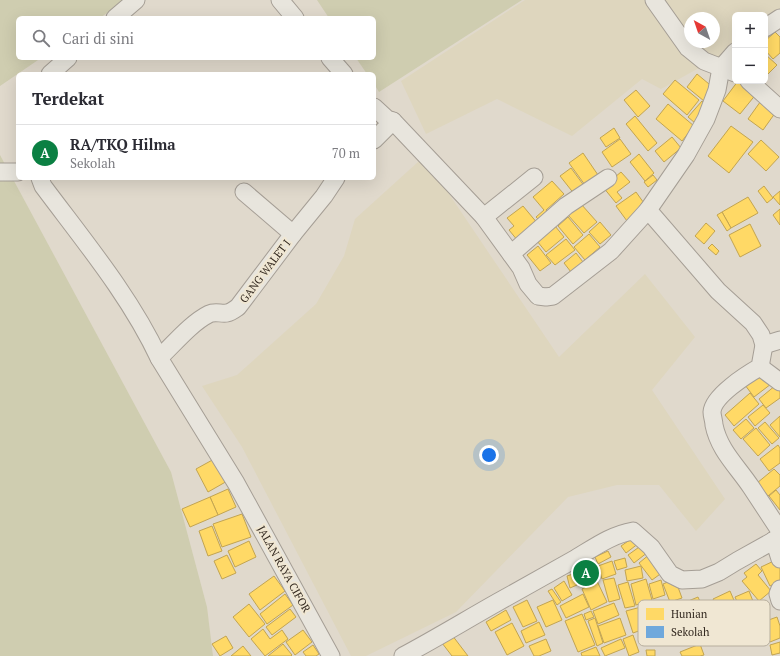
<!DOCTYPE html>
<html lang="id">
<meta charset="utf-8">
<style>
:root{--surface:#fff;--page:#f2f2f3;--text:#2b2b33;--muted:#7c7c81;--line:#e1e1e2;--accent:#0b8043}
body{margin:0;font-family:"PT Serif",serif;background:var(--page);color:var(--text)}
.controls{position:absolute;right:12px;top:12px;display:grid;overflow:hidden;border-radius:6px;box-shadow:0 4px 16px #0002}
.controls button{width:36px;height:36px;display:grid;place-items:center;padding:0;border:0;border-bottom:1px solid var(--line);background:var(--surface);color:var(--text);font:20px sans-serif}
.compass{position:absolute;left:684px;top:12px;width:36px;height:36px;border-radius:50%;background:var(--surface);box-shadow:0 4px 16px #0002;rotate:320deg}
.you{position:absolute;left:489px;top:455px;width:14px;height:14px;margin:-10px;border:3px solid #fff;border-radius:50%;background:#1a73e8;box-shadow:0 0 0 6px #1a73e833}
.badge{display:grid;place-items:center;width:26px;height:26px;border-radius:50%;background:var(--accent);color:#fff;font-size:13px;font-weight:700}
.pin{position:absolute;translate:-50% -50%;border:2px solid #fff;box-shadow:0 1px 4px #0006}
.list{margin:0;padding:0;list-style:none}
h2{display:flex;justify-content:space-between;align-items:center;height:52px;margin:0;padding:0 16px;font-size:17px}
h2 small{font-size:13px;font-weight:400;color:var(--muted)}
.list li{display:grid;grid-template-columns:26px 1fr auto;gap:12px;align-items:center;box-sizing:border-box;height:56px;padding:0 16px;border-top:1px solid var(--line)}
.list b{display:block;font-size:15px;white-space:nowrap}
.list p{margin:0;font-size:13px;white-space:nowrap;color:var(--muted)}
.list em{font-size:13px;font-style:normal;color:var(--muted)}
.icon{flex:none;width:22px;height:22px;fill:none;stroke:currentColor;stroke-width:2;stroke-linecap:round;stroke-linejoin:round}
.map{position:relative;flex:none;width:780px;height:656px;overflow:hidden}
.search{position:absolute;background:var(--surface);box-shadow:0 4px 16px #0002;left:16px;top:16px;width:360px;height:44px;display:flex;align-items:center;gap:10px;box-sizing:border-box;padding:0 14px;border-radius:6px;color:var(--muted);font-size:15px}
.panel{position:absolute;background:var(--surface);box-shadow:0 4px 16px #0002;left:16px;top:72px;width:360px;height:108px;border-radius:6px}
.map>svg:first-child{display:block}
.farmland{fill:#ded6be;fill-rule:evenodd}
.green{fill:#cfcdb0}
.homes{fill:#ffd966;stroke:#c2a451}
.schools{fill:#6fa8dc;stroke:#5d82a3}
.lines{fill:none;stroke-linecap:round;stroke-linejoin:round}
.minor-casing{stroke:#a59e95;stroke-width:19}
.minor{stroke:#e8e5dd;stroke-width:17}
.labels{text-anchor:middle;stroke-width:4;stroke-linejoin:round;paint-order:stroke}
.street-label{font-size:11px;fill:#32281f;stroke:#f0e7d3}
.key{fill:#f0e7d3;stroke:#b7ae9d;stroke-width:1}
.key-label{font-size:11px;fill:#32281f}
</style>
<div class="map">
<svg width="780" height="656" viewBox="0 0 780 656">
<rect width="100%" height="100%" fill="#e0d9cc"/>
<g class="farmland">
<path d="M525,0H780V19L765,29V15H735V48L661,89L642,79L572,136L497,99L426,134L401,81ZM690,18H714V42H690Z"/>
<path d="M429,152L447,191L559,357L645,274L695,337L652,390L725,499L696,531L659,485H617L568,497L456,612L366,656H351L242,447L202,386L237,375L316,304L344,256L355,219Z"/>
</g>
<g class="green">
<path d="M0,0H125L100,18H18V58H41L0,86Z"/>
<path d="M317,0H522L379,92L374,84V74H367L356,58H374V18H329Z"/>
<path d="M0,155L171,472L207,607L213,656H0Z"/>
</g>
<g class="homes">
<path d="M775,32L780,37V53L773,59L765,50V41Z"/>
<path d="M765,54L777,65L765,77Z"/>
<path d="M697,74L715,89L704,101L687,87Z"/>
<path d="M675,80L699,100L687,115L663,94Z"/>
<path d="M738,81H743L757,93L740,114L723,101Z"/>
<path d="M636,90L650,106L638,117L624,100Z"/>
<path d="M763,98L778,109L763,130L748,119Z"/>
<path d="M702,101L708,106L695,123L688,117Z"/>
<path d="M668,104L694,126L682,141L656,119Z"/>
<path d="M635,116L657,143L648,151L626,124Z"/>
<path d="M731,126L753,142L729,173L708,156Z"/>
<path d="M614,128L620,138L606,147L600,138Z"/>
<path d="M672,137L681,148L664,162L655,151Z"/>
<path d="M620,139L631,154L612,167L602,152Z"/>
<path d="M761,140L779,157L766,171L748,154Z"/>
<path d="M583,153L598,175L585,185L569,163Z"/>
<path d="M639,154L654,173L645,181L630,162Z"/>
<path d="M571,168L585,187L575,195L560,176Z"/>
<path d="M621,172L630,182L617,192L622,198L616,203L603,187Z"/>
<path d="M653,175L657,180L648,187L644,182Z"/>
<path d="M552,181L564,194L546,210L550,215L541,222L536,217L544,210L533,197Z"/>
<path d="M764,186L773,198L767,203L758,191Z"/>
<path d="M780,191V205L773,197Z"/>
<path d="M636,192L646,206L627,221L616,206Z"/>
<path d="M748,197L758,213L731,228L722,212Z"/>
<path d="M581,204L597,222L584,233L568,215Z"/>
<path d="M523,206L538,224L518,241L509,230L514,226L507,218Z"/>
<path d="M780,209V225L773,215Z"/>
<path d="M722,212L731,228L727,231L717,215Z"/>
<path d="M568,217L583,235L573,244L558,226Z"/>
<path d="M600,222L611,235L600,244L589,232Z"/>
<path d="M706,223L715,231L704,244L695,236Z"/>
<path d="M750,224L761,246L740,257L729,235Z"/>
<path d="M555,226L564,237L546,252L537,241Z"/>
<path d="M589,234L600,247L585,260L574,247Z"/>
<path d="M566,239L575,250L555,265L546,255Z"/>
<path d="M712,244L719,251L716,255L708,248Z"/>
<path d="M538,246L551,263L540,271L527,255Z"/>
<path d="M576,253L583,262L571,272L564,263Z"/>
<path d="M762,372L771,384L754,397L745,385Z"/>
<path d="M776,385L780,390V398L766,408L759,399Z"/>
<path d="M750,393L759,404L734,426L725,415Z"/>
<path d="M763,405L770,413L755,426L748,417Z"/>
<path d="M780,416V437L770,425Z"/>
<path d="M746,419L754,428L741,439L733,430Z"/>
<path d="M765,422L779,438L772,444L758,428Z"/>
<path d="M756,428L770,445L758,456L743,439Z"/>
<path d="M778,445L780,448V463L769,471L760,459Z"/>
<path d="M216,458L229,480L208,492L196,469Z"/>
<path d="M774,469L780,475V486L768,496L757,483Z"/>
<path d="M228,489L236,507L218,515L210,497Z"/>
<path d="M776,490L780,495V510L769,496Z"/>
<path d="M210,497L218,515L190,527L182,509Z"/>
<path d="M242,514L251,537L222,547L213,524Z"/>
<path d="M212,526L222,551L208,556L199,531Z"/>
<path d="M634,537L639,543L626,553L621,546Z"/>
<path d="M249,541L256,557L235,567L228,551Z"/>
<path d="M642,545L648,552L634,563L628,555Z"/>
<path d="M608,551L611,557L598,564L595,557Z"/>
<path d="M650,554L663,572L652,580L639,563Z"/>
<path d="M227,555L236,573L222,579L214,561Z"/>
<path d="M625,558L627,567L617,570L614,561Z"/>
<path d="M776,560L780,568V581L770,586L761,567Z"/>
<path d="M612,561L616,574L602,579L598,566Z"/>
<path d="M756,564L762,571L758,575L771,591L759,601L742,581L747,577L744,573Z"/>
<path d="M641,566L643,578L627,581L625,570Z"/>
<path d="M573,574L577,585L570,588L567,576Z"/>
<path d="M274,576L285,591L260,610L249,594Z"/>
<path d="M614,578L620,599L609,602L603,580Z"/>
<path d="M646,579L652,600L636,605L631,584Z"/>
<path d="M675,579L682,598L670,602L663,584Z"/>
<path d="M661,580L665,595L653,599L649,584Z"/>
<path d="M564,581L572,595L562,601L554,588Z"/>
<path d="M597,581L607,602L591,610L582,589Z"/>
<path d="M628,582L635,606L625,608L618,585Z"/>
<path d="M552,589L561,602L557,605L548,591Z"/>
<path d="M730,591L739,612L723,620L713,599Z"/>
<path d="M749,591L756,609L743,615L735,597Z"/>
<path d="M285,594L293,605L267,624L260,614Z"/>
<path d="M583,594L589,607L566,618L560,606Z"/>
<path d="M698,597L710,624L693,631L681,604Z"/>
<path d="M527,600L537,621L523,627L513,607Z"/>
<path d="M553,600L562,620L546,627L537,607Z"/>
<path d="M614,603L619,615L598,624L593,611Z"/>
<path d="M249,604L265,624L249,637L233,617Z"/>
<path d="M641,607L647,628L633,633L626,611Z"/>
<path d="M290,609L296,617L272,635L266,627Z"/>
<path d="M506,610L511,620L491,631L486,622Z"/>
<path d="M591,611L594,617L586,620L584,614Z"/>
<path d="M582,614L595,645L578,652L565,621Z"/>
<path d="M777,617L780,626V638L770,642L763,622Z"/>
<path d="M595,618L603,643L597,646L588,621Z"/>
<path d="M620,618L626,635L604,643L598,626Z"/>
<path d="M539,622L545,635L526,643L521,631Z"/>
<path d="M512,623L524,646L507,655L495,632Z"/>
<path d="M263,629L270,639L282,630L288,639L265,656L251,639Z"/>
<path d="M303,630L312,642L295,655L286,642Z"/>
<path d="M452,635L468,656H452L442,643Z"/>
<path d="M633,635L639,652L629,656L623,639Z"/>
<path d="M226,636L233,648L220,656L212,644Z"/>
<path d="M546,639L551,651L539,656H534L529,646Z"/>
<path d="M621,639L625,648L605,656L601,648Z"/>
<path d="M780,642V653L772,655L770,645Z"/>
<path d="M283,644L292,655L291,656H268Z"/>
<path d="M700,644L704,655L700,656H682L680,652Z"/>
<path d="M313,645L319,654L316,656H306L303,652Z"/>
<path d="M243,646L251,656H231Z"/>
<path d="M596,647L600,656H582L581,653Z"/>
<path d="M646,650H655V656H647Z"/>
</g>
<path class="schools" d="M593,561L599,578L580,585L574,568Z"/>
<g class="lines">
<g class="minor-casing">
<g id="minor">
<path d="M280,0L295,18"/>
<path d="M654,0L688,48L704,61L735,73"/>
<path d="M115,18L136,0"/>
<path d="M765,28L780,18"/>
<path d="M735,52L721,68L717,90L706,119L686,155L648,210L718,291L753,323L761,335L764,345L760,367C746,375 713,396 712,412C712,416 714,421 714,425C719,450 737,466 751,487C761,502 770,516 780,531"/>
<path d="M330,58L344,74"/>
<path d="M50,74L68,58"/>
<path d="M749,81L780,109"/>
<path d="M374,107L387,119L393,121L484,217L521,268L528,284L538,296L546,297L553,296L611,251L648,210"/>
<path d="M374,140L393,121"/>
<path d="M0,172H18"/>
<path d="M40,178L43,186C84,241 130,296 159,358L236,483L331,656"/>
<path d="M244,192L293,234"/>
<path d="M484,217L534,177"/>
<path d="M511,254L566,206L608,178"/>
<path d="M764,345L780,340"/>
<path d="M159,358C174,344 191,323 209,314C215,311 221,314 227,313C232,312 235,309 238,307L293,234L324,196L336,178"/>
<path d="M760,367L780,382"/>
<path d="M774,540L780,559"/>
<path d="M780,589L778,594L780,601"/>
<path d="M403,656C435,639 466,620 498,602C523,588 548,574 573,560C592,549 610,535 633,531L651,547L670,574L682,580L702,579L719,572L737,561L780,537"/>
</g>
</g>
<use href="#minor" class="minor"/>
</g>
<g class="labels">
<g class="street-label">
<text transform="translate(265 271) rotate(-53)" y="4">GANG WALET I</text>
<text transform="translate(284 569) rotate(61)" y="4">JALAN RAYA CIFOR</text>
</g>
</g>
<rect x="638" y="600" width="132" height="46" rx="6" class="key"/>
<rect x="646" y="608" width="18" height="12" fill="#ffd966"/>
<rect x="646" y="626" width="18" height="12" fill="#6fa8dc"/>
<g class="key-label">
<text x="671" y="618">Hunian</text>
<text x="671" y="636">Sekolah</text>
</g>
</svg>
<div class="controls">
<button>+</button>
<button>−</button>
</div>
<svg class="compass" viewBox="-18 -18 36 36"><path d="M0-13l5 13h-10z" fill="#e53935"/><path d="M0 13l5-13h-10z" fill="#7c7c81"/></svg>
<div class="you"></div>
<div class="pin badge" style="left:586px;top:573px">A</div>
<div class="search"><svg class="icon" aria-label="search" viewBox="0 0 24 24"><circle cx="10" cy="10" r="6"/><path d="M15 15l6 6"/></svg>Cari di sini</div>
<section class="panel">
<h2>Terdekat<small></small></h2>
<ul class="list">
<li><span class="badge">A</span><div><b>RA/TKQ Hilma</b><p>Sekolah</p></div><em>70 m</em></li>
</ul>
</section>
</div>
